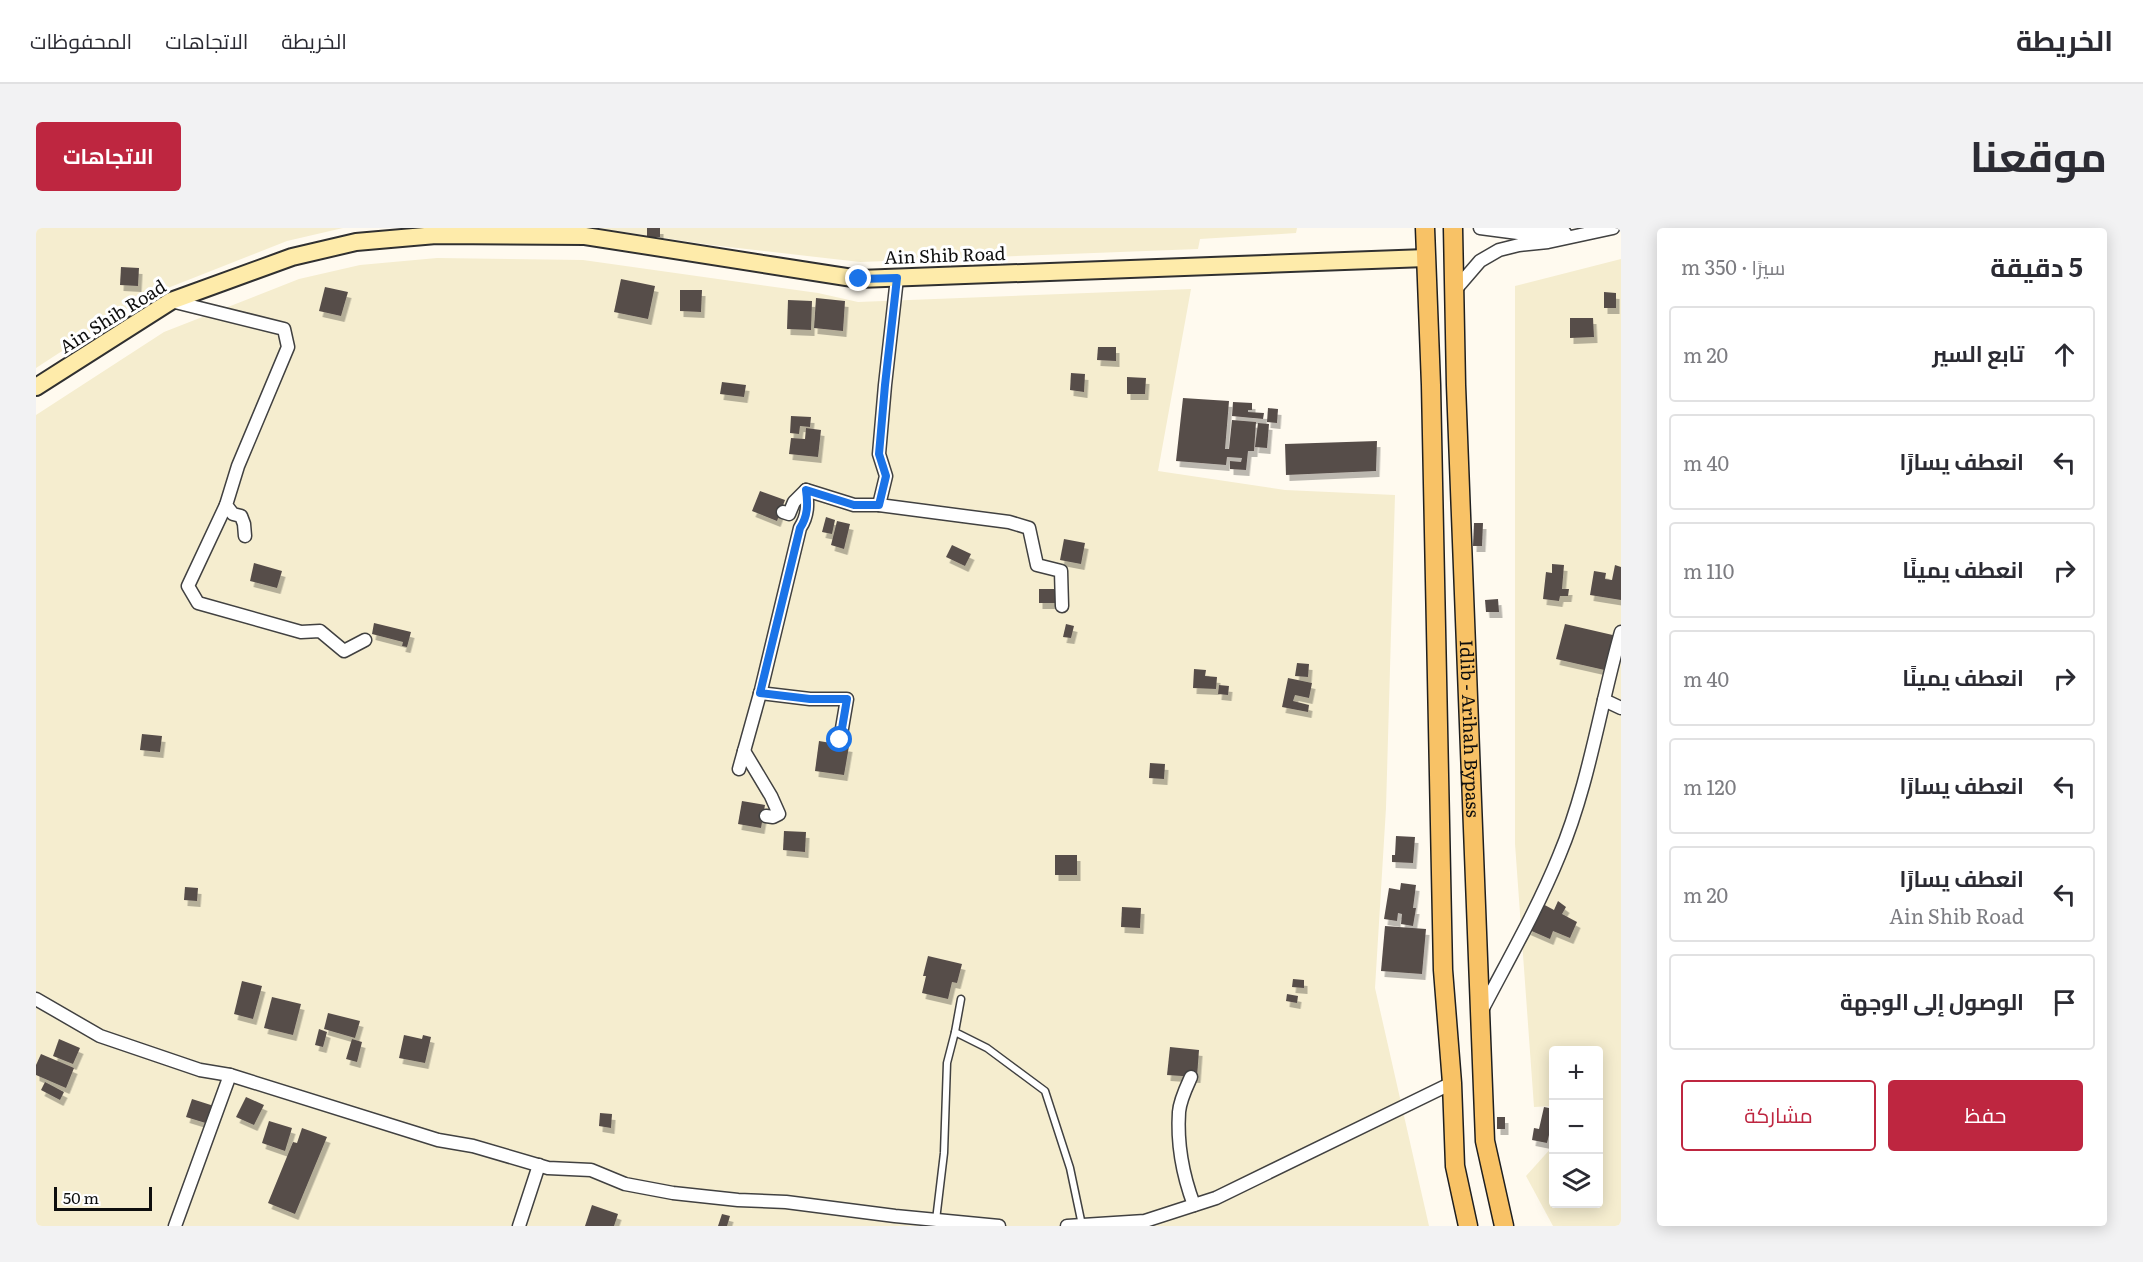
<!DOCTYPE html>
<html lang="ar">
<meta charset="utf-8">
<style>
:root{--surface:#fff;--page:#f2f2f3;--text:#2b2b33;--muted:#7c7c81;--line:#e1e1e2;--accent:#be2640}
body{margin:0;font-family:Literata,Cairo,serif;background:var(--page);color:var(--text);direction:rtl}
.controls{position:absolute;right:18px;bottom:18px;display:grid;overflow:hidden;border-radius:6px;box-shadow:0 3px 15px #0003}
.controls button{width:54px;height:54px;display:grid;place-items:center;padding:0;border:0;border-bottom:2px solid var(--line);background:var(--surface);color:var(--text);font:30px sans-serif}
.scale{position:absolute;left:18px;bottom:15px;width:98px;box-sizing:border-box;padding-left:6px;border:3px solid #0e0e0e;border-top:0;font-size:16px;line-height:21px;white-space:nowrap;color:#0e0e0e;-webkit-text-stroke:4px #fff;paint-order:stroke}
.stop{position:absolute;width:18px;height:18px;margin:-14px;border:4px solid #1a73e8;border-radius:50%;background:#fff}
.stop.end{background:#1a73e8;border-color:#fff;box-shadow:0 2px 6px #0008}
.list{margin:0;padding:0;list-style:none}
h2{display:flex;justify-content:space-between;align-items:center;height:78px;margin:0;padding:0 24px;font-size:26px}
h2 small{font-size:20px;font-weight:400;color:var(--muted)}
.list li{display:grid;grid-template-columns:39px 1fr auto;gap:18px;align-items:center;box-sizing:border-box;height:96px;margin:0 12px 12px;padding:0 12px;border:2px solid var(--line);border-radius:6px}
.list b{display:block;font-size:22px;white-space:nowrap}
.list p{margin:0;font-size:20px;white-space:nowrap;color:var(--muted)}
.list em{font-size:20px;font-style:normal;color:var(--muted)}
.actions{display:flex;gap:12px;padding:18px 24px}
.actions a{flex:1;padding:14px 0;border:2px solid var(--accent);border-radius:6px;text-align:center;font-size:21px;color:var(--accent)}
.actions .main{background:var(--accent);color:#fff}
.icon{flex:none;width:33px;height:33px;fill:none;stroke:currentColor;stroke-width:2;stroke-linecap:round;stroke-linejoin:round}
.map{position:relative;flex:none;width:1585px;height:998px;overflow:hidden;direction:ltr;border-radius:6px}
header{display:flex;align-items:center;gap:36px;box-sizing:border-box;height:84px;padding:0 30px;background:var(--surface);border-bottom:2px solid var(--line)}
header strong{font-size:28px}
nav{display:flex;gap:33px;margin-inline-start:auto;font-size:21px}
.intro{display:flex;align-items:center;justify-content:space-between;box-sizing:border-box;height:144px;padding:0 36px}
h1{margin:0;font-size:42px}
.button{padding:15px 27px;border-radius:6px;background:var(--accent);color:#fff;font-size:21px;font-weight:700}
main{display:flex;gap:36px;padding:0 36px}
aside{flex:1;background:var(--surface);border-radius:6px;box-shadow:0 3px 15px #0003}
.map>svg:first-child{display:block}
.farmland{fill:#f5edcf}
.building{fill:#574d4a;filter:url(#shadow)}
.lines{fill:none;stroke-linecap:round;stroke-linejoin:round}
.service-casing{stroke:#414141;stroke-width:9}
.minor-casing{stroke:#414141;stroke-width:15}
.secondary-casing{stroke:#303030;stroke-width:20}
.primary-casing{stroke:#1f1f1f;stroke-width:21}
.service{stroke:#fff;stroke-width:6}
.minor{stroke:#fff;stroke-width:12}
.secondary{stroke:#feebaa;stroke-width:16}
.primary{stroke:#f8c266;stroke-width:18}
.route{stroke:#1a73e8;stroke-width:8}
.labels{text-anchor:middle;stroke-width:6;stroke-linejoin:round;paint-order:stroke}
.street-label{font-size:18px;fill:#0e0e0e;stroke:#fff}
</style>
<header>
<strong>الخريطة</strong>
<nav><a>الخريطة</a><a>الاتجاهات</a><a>المحفوظات</a></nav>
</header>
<div class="intro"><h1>موقعنا</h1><a class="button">الاتجاهات</a></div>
<main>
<aside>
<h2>5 دقيقة<small>سيرًا · 350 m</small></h2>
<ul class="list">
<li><svg class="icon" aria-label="ahead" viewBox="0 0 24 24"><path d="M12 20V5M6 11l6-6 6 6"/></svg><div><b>تابع السير</b></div><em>20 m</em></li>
<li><svg class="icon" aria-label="left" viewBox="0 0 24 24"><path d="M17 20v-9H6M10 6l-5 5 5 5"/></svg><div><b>انعطف يسارًا</b></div><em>40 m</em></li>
<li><svg class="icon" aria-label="right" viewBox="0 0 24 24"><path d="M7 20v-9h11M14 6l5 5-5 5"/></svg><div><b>انعطف يمينًا</b></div><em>110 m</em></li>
<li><svg class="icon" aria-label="right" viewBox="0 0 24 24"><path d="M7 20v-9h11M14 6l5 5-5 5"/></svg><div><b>انعطف يمينًا</b></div><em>40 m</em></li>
<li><svg class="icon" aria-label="left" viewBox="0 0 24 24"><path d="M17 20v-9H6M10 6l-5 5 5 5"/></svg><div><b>انعطف يسارًا</b></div><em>120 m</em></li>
<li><svg class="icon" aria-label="left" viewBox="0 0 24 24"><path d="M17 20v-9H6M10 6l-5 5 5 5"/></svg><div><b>انعطف يسارًا</b><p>Ain Shib Road</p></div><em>20 m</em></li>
<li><svg class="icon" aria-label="arrive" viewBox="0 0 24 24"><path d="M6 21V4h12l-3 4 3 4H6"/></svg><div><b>الوصول إلى الوجهة</b></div></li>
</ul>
<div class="actions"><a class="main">حفظ</a><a>مشاركة</a></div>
</aside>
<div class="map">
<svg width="1585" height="998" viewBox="0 0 1585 998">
<defs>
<filter id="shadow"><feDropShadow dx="3.5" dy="6" stdDeviation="0" flood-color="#0004"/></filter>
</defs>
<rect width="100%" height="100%" fill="#fffaef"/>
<g class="farmland">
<path d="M0,0H307L251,13L109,69L0,140Z"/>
<path d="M560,0H1261L1260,5L1164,11L1162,21L824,34L675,17Z"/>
<path d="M401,30L547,32L782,65L822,74L1155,61L1122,243L1249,262L1359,267L1350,580L1339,760L1393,998H0V187L128,104L263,51L324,37Z"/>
<path d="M1585,31V998H1517L1490,948L1517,918L1518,976H1562V822H1518L1517,878L1498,879L1479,616V58Z"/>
</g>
<g class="building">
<rect x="611" y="0" width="13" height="9"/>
<path d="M85,39L103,40L102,58L84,57Z"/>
<path d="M585,51L619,58L612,91L578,84Z"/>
<path d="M289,59L312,64L305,88L283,83Z"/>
<path d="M644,62H666L665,84L644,83Z"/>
<path d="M1568,64L1580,65V80H1568Z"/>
<path d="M780,70L809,73L807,103L778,100Z"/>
<path d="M752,72L776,73L775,102L751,101Z"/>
<path d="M1534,90H1557L1558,109L1534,110Z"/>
<path d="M1062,119H1080V133L1061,132Z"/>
<path d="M1035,145L1049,146L1048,164L1034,162Z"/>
<path d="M1091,149L1110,150L1109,166H1091Z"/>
<path d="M686,154L710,157L708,169L684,166Z"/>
<path d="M1147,170L1193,173L1189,221H1193L1196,192L1220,194L1218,223H1212L1210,242L1194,241V233L1205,234L1206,230L1191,229L1190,237L1140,233Z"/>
<path d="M1197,174L1216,175V182H1212V184L1228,185L1227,191L1196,188Z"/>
<path d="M1232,180L1242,181L1241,195L1231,194Z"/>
<path d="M755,188L775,189L774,199L764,198L763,206L754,205Z"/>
<path d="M1222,195L1233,196L1231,220L1219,219Z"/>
<path d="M770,200L785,202L782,229L753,226L755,210L769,211Z"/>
<path d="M1341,213L1340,243L1250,247L1249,216Z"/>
<path d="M724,263L749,272L741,293L716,283Z"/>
<path d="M790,289L799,292L796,306L786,304Z"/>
<path d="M801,293L814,296L808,321L795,317Z"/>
<path d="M1438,295H1447L1446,318H1437Z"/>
<path d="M1028,311L1049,315L1045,336L1024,332Z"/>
<path d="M916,317L935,326L929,338L910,329Z"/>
<path d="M218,335L246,343L241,360L214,353Z"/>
<path d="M1516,336L1528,337L1526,361H1533L1532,368H1524L1523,373L1507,371L1510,344L1516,345Z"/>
<path d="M1579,337L1585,339V372L1554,367L1558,343L1570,345L1569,351L1576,352Z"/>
<rect x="1003" y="361" width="19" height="14"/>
<path d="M1462,371L1463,384H1450L1449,372Z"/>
<path d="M338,395L375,404L371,419L366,418L367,414L336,406Z"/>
<path d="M1030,396L1038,398L1035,410L1027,409Z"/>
<path d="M1529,396L1581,408L1573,443L1520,431Z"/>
<path d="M1261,435L1273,436L1272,449L1259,448Z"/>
<path d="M1158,441L1170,442L1169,448L1181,449L1180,461L1157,460Z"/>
<path d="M1252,450L1276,455L1273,470L1259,467L1257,473L1273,477L1272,484L1246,479Z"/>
<path d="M1183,457L1193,458L1192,467L1182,466Z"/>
<path d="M106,506L126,508L124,524L104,522Z"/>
<path d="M783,513L813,518L808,547L779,543Z"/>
<path d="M1114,535L1129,536L1128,551L1113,550Z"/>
<path d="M706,573L729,577L725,600L702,596Z"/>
<path d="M748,603L770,604L769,624L747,622Z"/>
<path d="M1360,608L1379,609L1377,635L1356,634V627H1359Z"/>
<rect x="1019" y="627" width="22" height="20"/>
<path d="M1365,655L1380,657L1377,680H1380L1377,698L1365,696L1366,686L1362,685L1361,693L1348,691L1353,660L1364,662Z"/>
<path d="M149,659L162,660L161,673L148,672Z"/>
<path d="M1522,673L1530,679L1526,686L1541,694L1534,710L1517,703L1514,711L1491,701L1505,675L1518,682Z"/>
<path d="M1086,679L1105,680L1104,700L1085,699Z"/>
<path d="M1349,698L1390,701L1386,746L1345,743Z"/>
<path d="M892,728L926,736L921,755L916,754L912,771L886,765L890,748H887Z"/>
<path d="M1257,751L1268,752V760L1256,759Z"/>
<path d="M206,753L226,758L217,791L198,786Z"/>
<path d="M1251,766L1262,768L1261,775L1250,773Z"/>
<path d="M236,769L265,776L257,807L228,800Z"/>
<path d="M292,785L324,793L319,810L288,801Z"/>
<path d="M283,801L291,804L287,819L279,817Z"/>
<path d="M368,807L386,811L387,807L395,809L389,835L363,830Z"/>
<path d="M23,811L44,820L37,836L17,828Z"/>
<path d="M316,811L326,814L321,834L310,831Z"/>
<path d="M1134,819L1163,822L1161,849L1131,847Z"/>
<path d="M5,826L38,840L30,860L0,847V837Z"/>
<path d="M9,854L28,864L24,872L5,862Z"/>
<path d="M210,869L228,877L218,897L200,889Z"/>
<path d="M156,871L178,878L173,896L150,889Z"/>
<path d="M1508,879L1518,881V909L1513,907L1511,915L1496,912L1498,900L1503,901Z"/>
<path d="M564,885L576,886L575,900L563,898Z"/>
<rect x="1461" y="889" width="8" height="12"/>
<path d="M233,893L256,900L249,923L226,915Z"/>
<path d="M266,900L291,909L259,986L232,975L257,914L261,915Z"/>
<path d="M556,977L582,986L578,998H549Z"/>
<path d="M686,986L694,988L691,998H682Z"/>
</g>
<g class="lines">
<g class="service-casing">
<g id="service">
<path d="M925,771L919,804L951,820L1009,863L1034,940L1046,997"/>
<path d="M900,992L908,925L911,835L919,804"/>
</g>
</g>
<g class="minor-casing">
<g id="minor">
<path d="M1444,0L1482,5H1529"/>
<path d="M861,50L849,157L843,226L850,248L843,277L973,294L993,300L1001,337L1025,343L1026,378"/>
<path d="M1419,62L1444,33L1463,22L1483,17L1512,14L1577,0"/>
<path d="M135,73L248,101L252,119L202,238L190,277L197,286L205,288L208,296L209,308"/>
<path d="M190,277L152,358L162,375L265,404L284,403L308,423L329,412"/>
<path d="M747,284L753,286L758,274L770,262L818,277H843"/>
<path d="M724,465L774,471H811L804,512"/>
<path d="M1568,472L1585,480"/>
<path d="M708,523L735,568L743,586L737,589L730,588"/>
<path d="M703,541L725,462L764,300C772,288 772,276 770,262"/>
<path d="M0,771L64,808L164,842L194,847L402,912L437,918L512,940L555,942L589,956L637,965L702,972L750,974L859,988L963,998"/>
<path d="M1445,784C1472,732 1501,682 1523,628C1553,557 1564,478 1585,404"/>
<path d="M1155,849C1150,860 1144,872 1143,884C1141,915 1147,948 1158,977"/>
<path d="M139,998L194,847"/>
<path d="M483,998L503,937"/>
<path d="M1031,998L1109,993L1180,970L1416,855"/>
</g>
</g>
<g class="secondary-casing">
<path id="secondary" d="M0,159L135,73L256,29L320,14L400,7L549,8L823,51L1390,30"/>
</g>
<g class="primary-casing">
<g id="primary">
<path d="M1389,0L1395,157L1407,742L1416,855L1419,938L1432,998"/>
<path id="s1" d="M1417,0L1420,157L1449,913L1468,998"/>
</g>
</g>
<use href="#service" class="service"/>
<use href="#minor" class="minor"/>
<use href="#secondary" class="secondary"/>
<use href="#primary" class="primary"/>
</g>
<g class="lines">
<path class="route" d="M804,512L811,471H774L724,465L764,300C772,288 772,276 770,262L818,277H843L850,248L843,226L849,157L861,50L823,51"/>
</g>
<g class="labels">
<g class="street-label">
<text transform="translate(909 28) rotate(-2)" y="6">Ain Shib Road</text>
<text transform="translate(77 89) rotate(-32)" y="6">Ain Shib Road</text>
<text dy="6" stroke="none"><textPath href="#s1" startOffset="501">Idlib - Arihah Bypass</textPath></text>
</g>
</g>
</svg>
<div class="controls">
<button>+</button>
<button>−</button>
<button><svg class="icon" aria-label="layers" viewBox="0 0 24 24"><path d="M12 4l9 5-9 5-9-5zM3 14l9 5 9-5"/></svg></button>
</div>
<div class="scale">50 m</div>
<div class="stop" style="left:804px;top:512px"></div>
<div class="stop end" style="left:823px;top:51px"></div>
</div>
</main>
